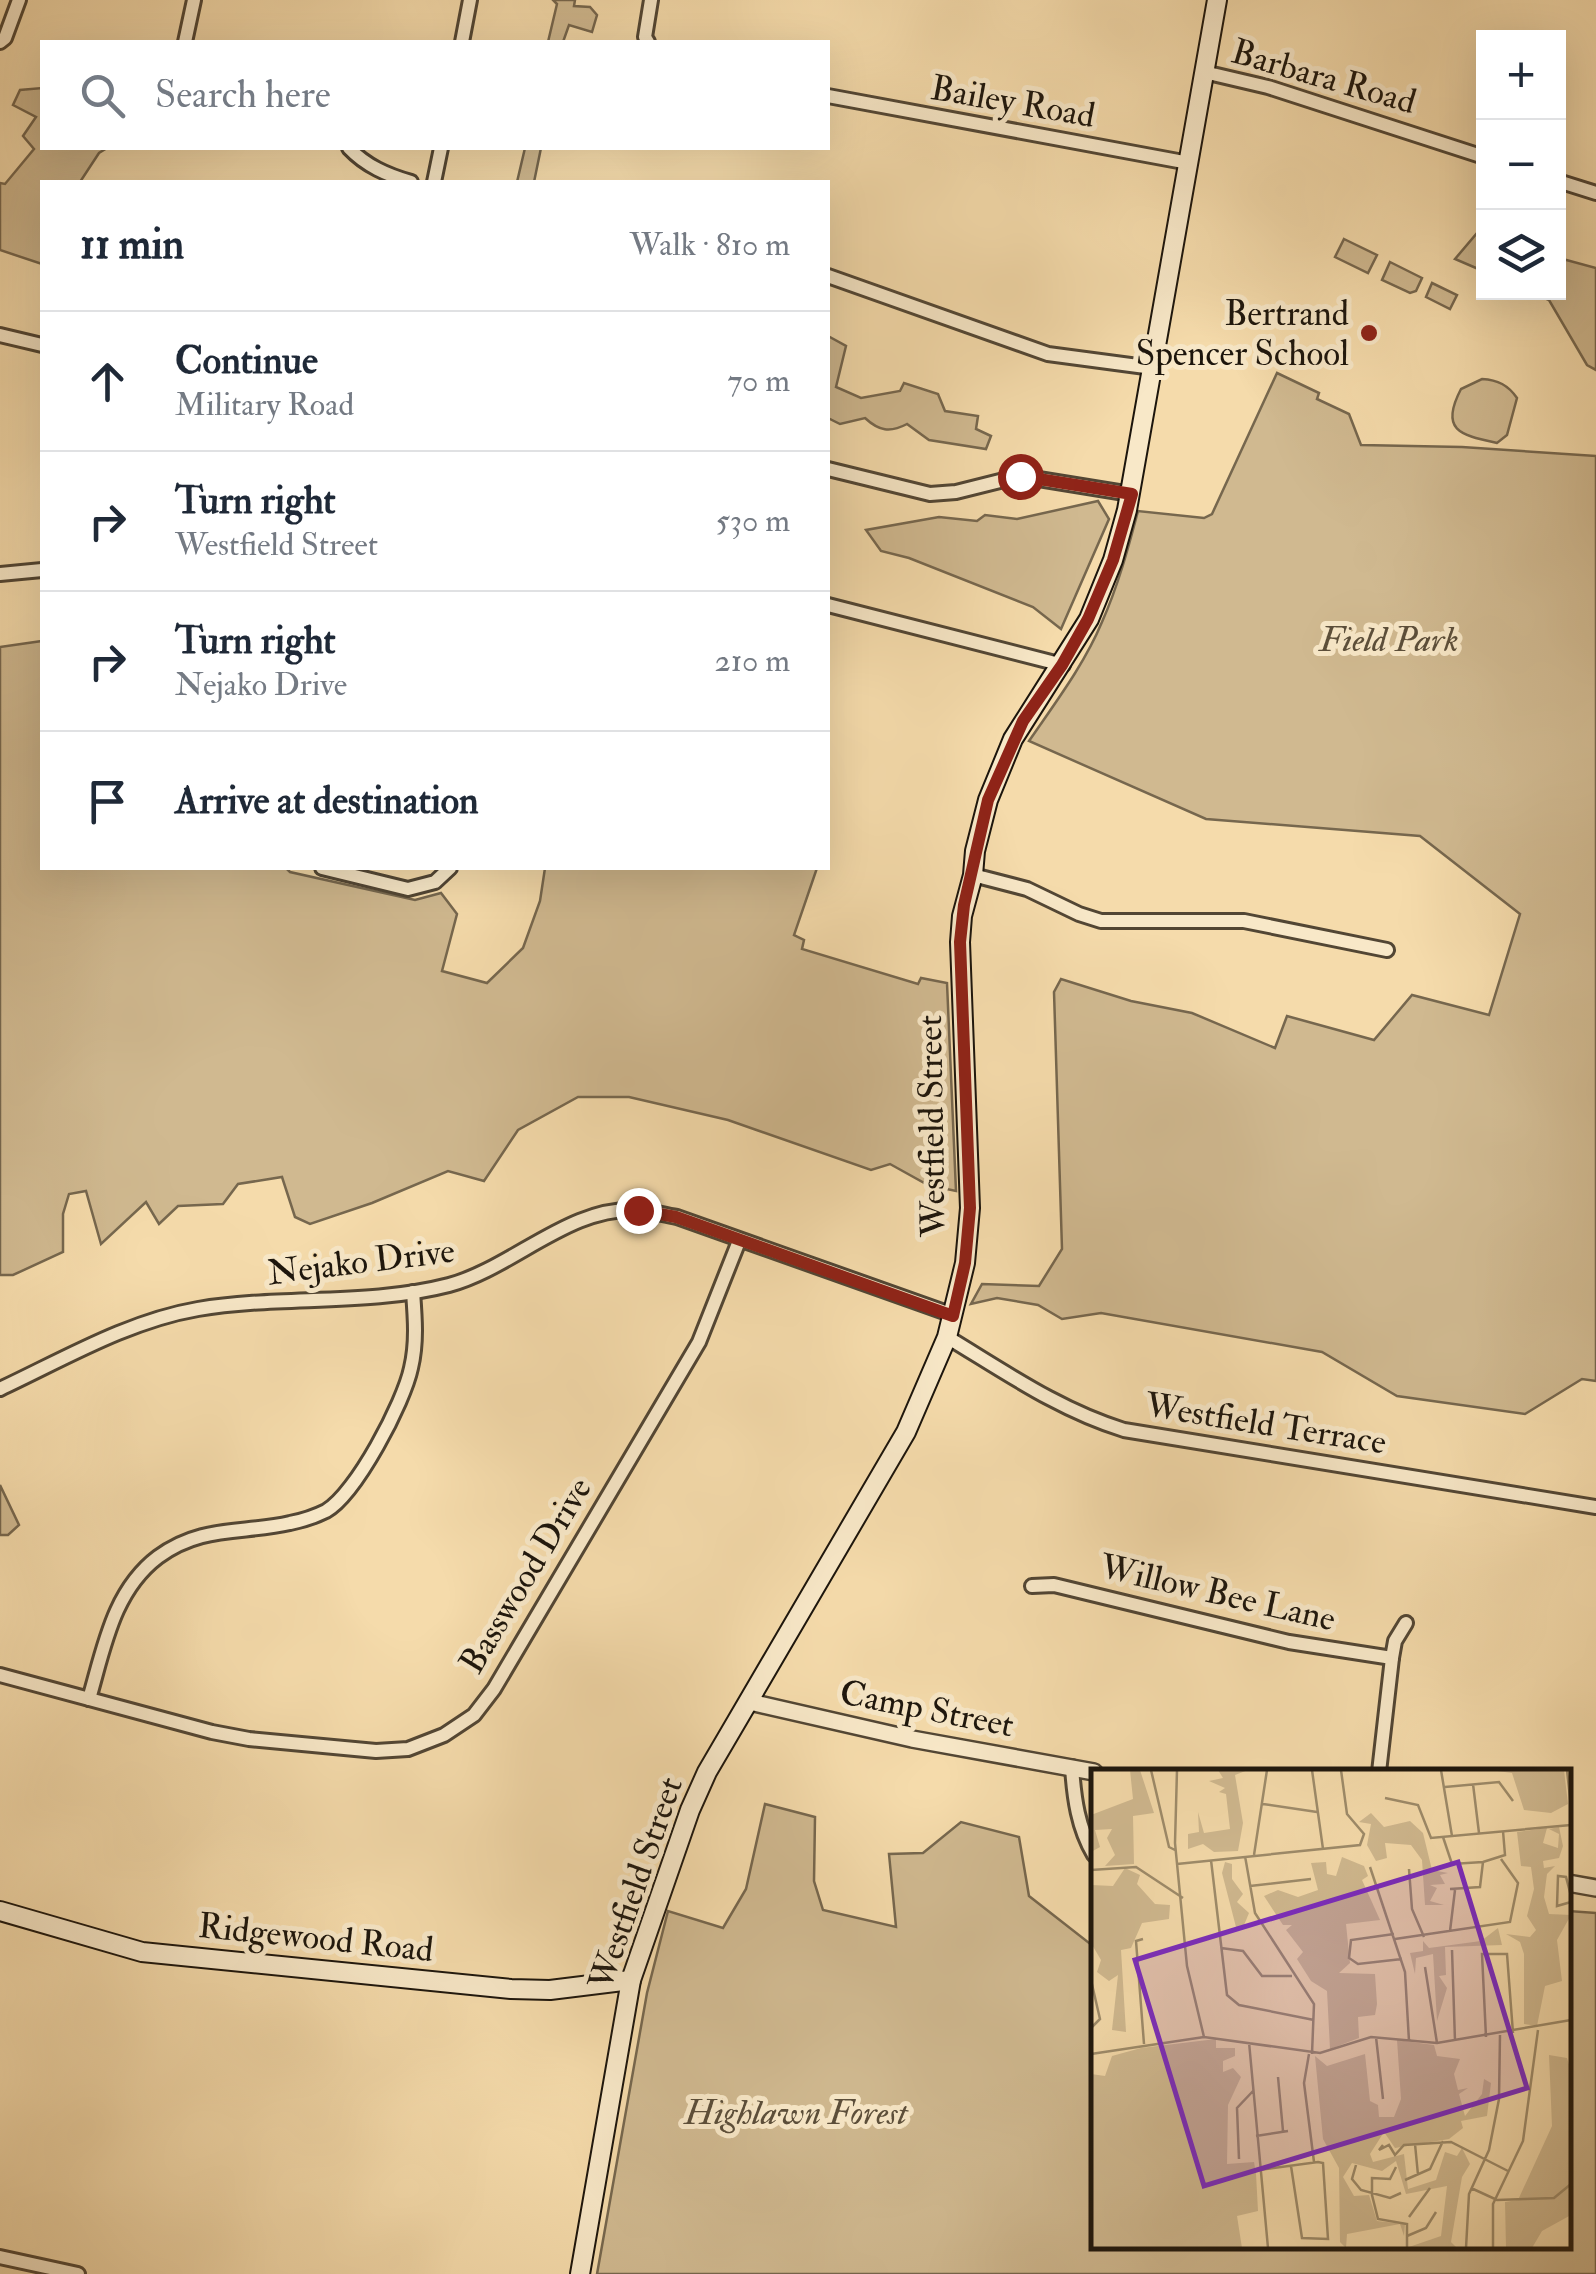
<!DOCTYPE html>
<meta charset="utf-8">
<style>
:root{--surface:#fff;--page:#f2f2f3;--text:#1f2937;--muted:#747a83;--line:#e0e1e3}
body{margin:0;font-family:"IM FELL Double Pica",serif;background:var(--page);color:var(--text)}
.controls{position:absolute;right:30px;top:30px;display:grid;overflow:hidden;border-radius:0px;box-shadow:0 10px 40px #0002}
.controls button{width:90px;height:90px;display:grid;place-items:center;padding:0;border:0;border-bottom:2px solid var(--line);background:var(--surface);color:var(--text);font:50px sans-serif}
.stop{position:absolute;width:30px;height:30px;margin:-22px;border:8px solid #8f2418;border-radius:50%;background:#fff}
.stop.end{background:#8f2418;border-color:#fff;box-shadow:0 2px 10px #0008}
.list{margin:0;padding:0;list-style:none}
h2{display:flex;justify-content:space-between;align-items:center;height:130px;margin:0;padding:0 40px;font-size:42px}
h2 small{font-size:32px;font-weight:400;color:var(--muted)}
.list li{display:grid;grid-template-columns:65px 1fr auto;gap:30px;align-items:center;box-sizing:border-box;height:140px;padding:0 40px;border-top:2px solid var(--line)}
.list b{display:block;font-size:38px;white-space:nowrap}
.list p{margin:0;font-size:32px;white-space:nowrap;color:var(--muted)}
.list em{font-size:32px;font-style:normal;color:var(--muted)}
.icon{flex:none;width:55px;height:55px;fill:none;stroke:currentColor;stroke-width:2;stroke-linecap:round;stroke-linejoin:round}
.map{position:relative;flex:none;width:1596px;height:2274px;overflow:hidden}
.search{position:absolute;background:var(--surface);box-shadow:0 10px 40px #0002;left:40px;top:40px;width:790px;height:110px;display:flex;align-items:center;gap:25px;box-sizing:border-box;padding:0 35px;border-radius:0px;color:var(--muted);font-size:38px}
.panel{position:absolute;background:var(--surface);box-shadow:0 10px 40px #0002;left:40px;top:180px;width:790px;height:690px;border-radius:0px}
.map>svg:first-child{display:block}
.green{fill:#d0b990;stroke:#76674e;stroke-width:2.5}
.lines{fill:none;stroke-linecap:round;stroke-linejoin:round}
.minor-casing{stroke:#524634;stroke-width:18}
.tertiary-casing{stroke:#524634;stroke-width:20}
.secondary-casing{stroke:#1c150c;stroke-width:22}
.minor{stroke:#f8e8c8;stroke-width:12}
.tertiary{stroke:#f8e8c8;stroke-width:15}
.secondary{stroke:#f8e8c8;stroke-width:18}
.route{stroke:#8f2418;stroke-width:12}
.poi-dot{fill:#8f2418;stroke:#f8e8c8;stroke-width:4}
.labels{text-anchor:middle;stroke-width:10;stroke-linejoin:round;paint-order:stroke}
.street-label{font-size:35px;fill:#1c150c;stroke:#f8e8c8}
.poi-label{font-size:35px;fill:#1c150c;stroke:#f8e8c8;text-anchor:end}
.park-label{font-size:35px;font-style:italic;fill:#5b4e3a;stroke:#f8e8c8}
.inset-road{fill:none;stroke:#9e8c6b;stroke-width:2.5}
.view{fill:#7b2cbf;fill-opacity:0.15;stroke:#7b2cbf;stroke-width:5}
.inset-edge{fill:none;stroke:#1c150c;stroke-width:5}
</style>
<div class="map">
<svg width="1596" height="2274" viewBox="0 0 1596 2274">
<rect width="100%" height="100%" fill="#f5dbab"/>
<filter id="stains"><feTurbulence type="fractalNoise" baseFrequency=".002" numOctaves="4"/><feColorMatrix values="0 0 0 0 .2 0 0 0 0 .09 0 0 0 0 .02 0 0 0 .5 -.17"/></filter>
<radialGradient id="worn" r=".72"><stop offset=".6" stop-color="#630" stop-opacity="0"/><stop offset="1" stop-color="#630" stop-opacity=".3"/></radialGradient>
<g class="green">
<path d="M553,0H575L574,6L590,7L597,15L592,32L569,25L563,42H548L557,4Z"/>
<path d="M42,88V148H107L99,153L80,182H42V264L0,250V183L5,184L34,149L23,136L36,117L13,105L20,90Z"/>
<path d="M525,148H541L534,182H517Z"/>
<path d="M1483,226V271L1455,259Z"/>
<path d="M1344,239L1377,255L1368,273L1335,257Z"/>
<path d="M1559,258L1596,268V370L1587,365L1549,300L1533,293L1558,292Z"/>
<path d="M1390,262L1422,278L1416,291L1410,293L1382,280Z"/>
<path d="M1432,283L1457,295L1450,309L1426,297Z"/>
<path d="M828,336L846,346L836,387L861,398L900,391L904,383L938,394L945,411L978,416L976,429L991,436L986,449L929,440L907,424C890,433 879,431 865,418L840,424L828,418Z"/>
<path d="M1277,373L1319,393L1317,399L1349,414L1361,445L1462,447L1596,456V1381L1582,1379L1525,1414L1397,1396L1322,1352L1101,1313L1062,1319L1038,1305L997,1298L971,1304L982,1284L1039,1286L1062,1249L1054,992L1061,979L1131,1001L1192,1013L1275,1048L1287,1016L1374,1040L1412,995L1489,1015L1520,914L1420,836L1206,819L1029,741C1055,703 1084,665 1102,622C1118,586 1128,549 1138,511L1204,518L1212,514Z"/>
<path d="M1482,379C1498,380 1508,385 1517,398L1507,435L1497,443C1461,435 1439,431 1461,389Z"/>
<path d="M1098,501L1109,519L1061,629L1033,607L909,558L881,551L866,530L939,517L977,521L985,515L1017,519Z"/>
<path d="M42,641V868H286L290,872L415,900L441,893L457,914L442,971L487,983L523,948L540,901L545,868H817L794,935L804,940L802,949L918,984L921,978L947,983L956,1191L928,1185L890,1164L871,1170L728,1120L629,1097H578L518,1130L484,1181L448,1171L372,1203L310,1224L295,1217L282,1177L238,1184L223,1204L178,1206L159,1224L146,1202L101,1244L86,1191L69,1194L63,1214V1252L13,1275H0V647Z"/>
<path d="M0,1485L19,1525L8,1535H0Z"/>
<path d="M765,1804L815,1817L814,1881L823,1910L896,1927L889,1854L923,1853L961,1822L1019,1837L1029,1896L1093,1946L1094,2246H1568L1569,1911L1596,1913V2274H597L647,1993L668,1911L723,1928L746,1889Z"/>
</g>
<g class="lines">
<g class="minor-casing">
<g id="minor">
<path d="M0,42L5,38L19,0"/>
<path d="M185,42L194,0"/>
<path d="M462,42L470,0"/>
<path d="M648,42L645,37L651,0"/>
<path d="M1204,72L1268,87L1484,157"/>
<path d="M828,96L1189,163"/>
<path d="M349,148C366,166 387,175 411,182"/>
<path d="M1558,181L1596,193"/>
<path d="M434,182L441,148"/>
<path d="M828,276L1048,354L1153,368"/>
<path d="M0,335L42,345"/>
<path d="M828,469L930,494L956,492L1020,476L1131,494"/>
<path d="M0,574L42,570"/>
<path d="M828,605L1063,665"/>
<path d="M322,868L408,889L435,882L450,868"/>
<path d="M973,875L1027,889L1079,914L1101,921H1244L1387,950"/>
<path d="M947,1337C1005,1372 1059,1410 1124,1430L1596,1507"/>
<path d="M0,1389C64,1359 128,1321 198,1309C280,1295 368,1306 449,1285C513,1268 570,1205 639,1210C651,1211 664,1215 677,1217L953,1315"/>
<path d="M1032,1586L1054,1585L1289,1642L1392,1658"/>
<path d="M0,1675L212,1732L249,1739L376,1751L408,1749L444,1735L474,1715L494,1689L699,1342L739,1241"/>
<path d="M89,1699C104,1648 113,1591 158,1557C201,1525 242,1534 290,1523C300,1521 316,1516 326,1511C356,1494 404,1402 411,1368C417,1343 415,1318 413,1292"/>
<path d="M1072,1767C1074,1798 1078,1828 1094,1855"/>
<path d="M1379,1772L1392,1658L1395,1641L1406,1623"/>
<path d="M0,2257L78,2274"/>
</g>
</g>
<g class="tertiary-casing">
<g id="tertiary">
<path d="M750,1702L912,1739L1094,1772"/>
<path d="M1568,1883L1596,1888"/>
</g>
</g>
<g class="secondary-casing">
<g id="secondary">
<path d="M0,1911L142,1952L511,1989L550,1990L631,1980"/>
<path d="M580,2274L631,1980L690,1810L707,1772L906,1432L947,1337L965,1263L970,1208L960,942L962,916L973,875L975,851L988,800L1013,739L1089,619L1113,560L1127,510L1217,0"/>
</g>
</g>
<use href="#minor" class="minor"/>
<use href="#tertiary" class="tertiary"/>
<use href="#secondary" class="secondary"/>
</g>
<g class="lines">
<path class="route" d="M638,1210L676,1217L953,1316L965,1263L970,1208L960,942L964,905L988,800L1023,721L1062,665L1088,619L1113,560L1132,494L1020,476"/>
</g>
<circle class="poi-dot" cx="1369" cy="333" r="10"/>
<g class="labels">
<g class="street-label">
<text transform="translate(1324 76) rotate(16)" y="12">Barbara Road</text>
<text transform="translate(1013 101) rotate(10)" y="12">Bailey Road</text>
<text transform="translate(931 1126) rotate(-91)" y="12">Westfield Street</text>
<text transform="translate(361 1261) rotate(-7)" y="12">Nejako Drive</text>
<text transform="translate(1266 1423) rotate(9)" y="12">Westfield Terrace</text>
<text transform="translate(525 1575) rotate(-59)" y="12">Basswood Drive</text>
<text transform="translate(1218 1592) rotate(13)" y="12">Willow Bee Lane</text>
<text transform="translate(927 1708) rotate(11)" y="12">Camp Street</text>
<text transform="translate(635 1883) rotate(-71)" y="12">Westfield Street</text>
<text transform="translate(316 1937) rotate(6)" y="12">Ridgewood Road</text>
</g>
<g class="poi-label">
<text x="1349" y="325">Bertrand<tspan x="1349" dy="40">Spencer School</tspan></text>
</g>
<g class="park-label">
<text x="1389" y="651">Field Park</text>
<text x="796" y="2124">Highlawn Forest</text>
</g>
</g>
<g transform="translate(1091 1769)">
<rect width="480" height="480" fill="#f5dbab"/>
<path d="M39,1H49L63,44L42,47L43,95L14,97L24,86L16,69L21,60L4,61L9,78L0,83V46L42,30ZM127,1H157L144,6L152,54L147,82L123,83L112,75L97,80V65L108,63L107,43L113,64L139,60L135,25L128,23L134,19L118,12L132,9ZM399,1H473L477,35L460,44L433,41L421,4ZM280,44L293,58L319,52L332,64L341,101L357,104L349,106L354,115L339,116L346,119L339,132L353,136H334L331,91L320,76L294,74L296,89L285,92L276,76L280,55L268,53ZM468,58L472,77L468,89L452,92L453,99L464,97L456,105L453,128L458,145L480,146L466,171L471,212L454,217L446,257L433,255V185L429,173L415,165L439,168L445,161L436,147L443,120L440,98L430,97L426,63L456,59L452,74L467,79L468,65L458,60ZM251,88L273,97L277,107L271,111L289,151L255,155L259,194L248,204L284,205L286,235L284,246L267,248L268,269L239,280L236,222L220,212L206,190L212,183L195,161L201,156H192L173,127L187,121L207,128L227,121L220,94L235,93L236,105L245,107ZM134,93L141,95V110L152,125L146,133L158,144L151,161L145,158L131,104ZM34,99L49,106L46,115L64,135L79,136L78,150L51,154L40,179L30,181L35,263L21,261L27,206L18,212L6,203L10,191L0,174V116L22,117ZM407,159L411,176L354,178L355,206L348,207L356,219L346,252L342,185L325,189L324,205L319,184L332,182V172L338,179L390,172ZM125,270V279H144V287L132,292V303L142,299L150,308L137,336L136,395L163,393L165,405L167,442L146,447L151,479H0V305L14,307L21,287L50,279ZM306,271L343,276L346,287L369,290L363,305L367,321L377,319L368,325L374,347L391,325L393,310L400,314L396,347L370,352L372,359L358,370L304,379L293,363L279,385L282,393L313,385L317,420L345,411L354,383L366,387L371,379L379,395L371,408L360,473L366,479L318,478L350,467L356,417L315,425L305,392L291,402L261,394L252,408L263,427L278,426L286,452L314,455L313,467L309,455L256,465L255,479L249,473L248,399L232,370L224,287L236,297L274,285L279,332L287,336L288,348H303L310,330ZM458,286L476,289L480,302V446L451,462L441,479H415L414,433L427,431L461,357Z" fill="#d0b990"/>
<path class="inset-road" d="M60,1L78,78L84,81M86,1L84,74L96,197L113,268M221,1L232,80M350,1L361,67M476,1L480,38M382,15L388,64M354,18L408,13L422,32M294,29L327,36L340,69L480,56M172,35L226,43M352,68L361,95L392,93L414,86L412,62M163,86L176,1M154,87L164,144L223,235L221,285M120,91L136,226L148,236L223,251M86,95L269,76L273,65L256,45L250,1M279,98L314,203L318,272M318,100L321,140L333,168M0,101L45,98L92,129M159,117L220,110M359,120L389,118L392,93M480,127L475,108L467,107L466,137L480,133M359,162L364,121M303,165L260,171L258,189L267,195L311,190M52,170L45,172L53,275M304,170L419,153L427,114L410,90M130,179L152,182L171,207H201M361,181L364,272M334,198L346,274M0,211L9,250L0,259M285,268L292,330M395,268L391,185H416L422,264M158,273L177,479M0,285L113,268L229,284L280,268L346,274L480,251M218,285L213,314L223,393M187,308L192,362M165,367L197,362M324,375L327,406M292,376L288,381L298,376L304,386L313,376L360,373L417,402M148,390L146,339L163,321M265,396L261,410L270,421L299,429L310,424M305,398L299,410L281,409V426L287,450L316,455V479M168,401L227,393L232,394L237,470L211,469L200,397M314,411L339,400L352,372M380,419L406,431L434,430L463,429L480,415M318,448L339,419M316,467L335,459L345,443M375,479L378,425L398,381L408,330L409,266M402,479V435L432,372L447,261"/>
<path class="view" d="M367,93L436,319L113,417L44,191Z"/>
<rect width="480" height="480" class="inset-edge"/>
</g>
<rect width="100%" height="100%" filter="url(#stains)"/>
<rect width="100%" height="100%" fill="url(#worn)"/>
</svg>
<div class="controls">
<button>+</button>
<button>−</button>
<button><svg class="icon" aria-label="layers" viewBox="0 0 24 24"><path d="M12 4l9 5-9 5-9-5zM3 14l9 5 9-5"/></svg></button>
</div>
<div class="stop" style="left:1020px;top:476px"></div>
<div class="stop end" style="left:638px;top:1210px"></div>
<div class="search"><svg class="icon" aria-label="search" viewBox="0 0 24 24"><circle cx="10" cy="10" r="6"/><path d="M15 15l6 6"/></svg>Search here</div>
<section class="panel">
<h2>11 min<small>Walk · 810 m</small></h2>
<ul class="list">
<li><svg class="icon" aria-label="ahead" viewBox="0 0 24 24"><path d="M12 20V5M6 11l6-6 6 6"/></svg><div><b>Continue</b><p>Military Road</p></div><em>70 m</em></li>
<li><svg class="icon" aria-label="right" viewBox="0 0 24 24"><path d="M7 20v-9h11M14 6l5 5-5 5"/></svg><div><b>Turn right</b><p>Westfield Street</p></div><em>530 m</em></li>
<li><svg class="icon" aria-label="right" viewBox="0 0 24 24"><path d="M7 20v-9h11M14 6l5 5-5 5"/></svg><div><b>Turn right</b><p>Nejako Drive</p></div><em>210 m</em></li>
<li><svg class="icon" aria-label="arrive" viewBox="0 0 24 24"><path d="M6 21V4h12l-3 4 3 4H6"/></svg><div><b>Arrive at destination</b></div></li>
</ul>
</section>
</div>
